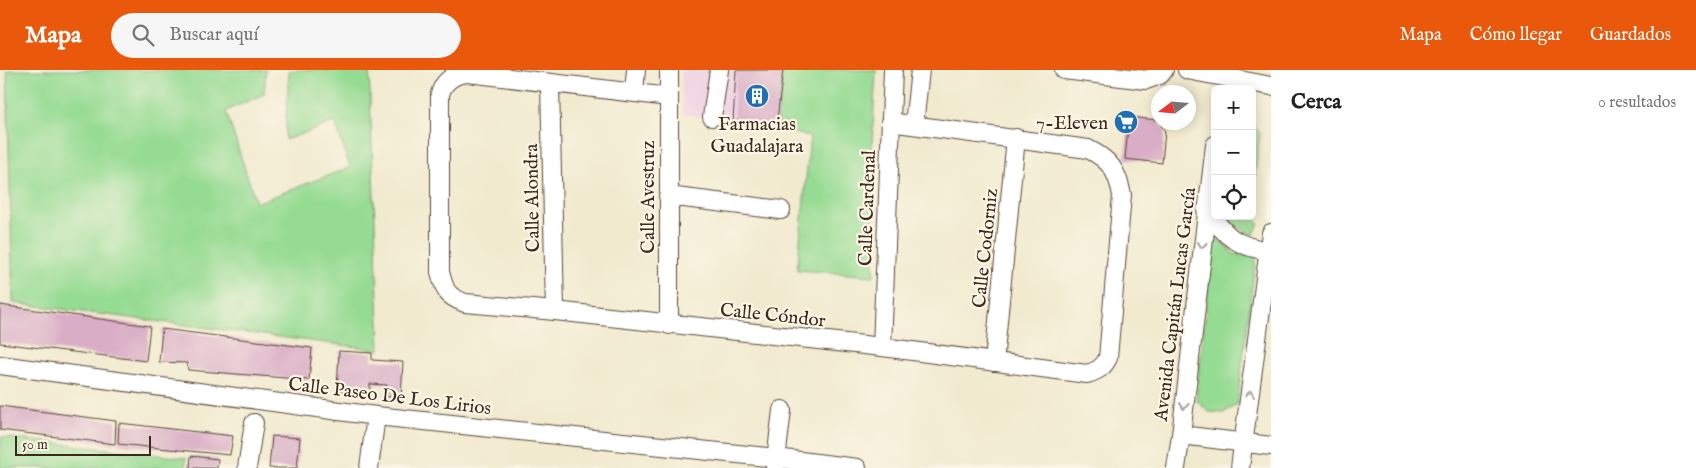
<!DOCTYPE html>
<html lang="es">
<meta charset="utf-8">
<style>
:root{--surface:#fff;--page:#f6f6f6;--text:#222;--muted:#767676;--line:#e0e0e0;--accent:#ea580c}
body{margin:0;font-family:"IM FELL English",serif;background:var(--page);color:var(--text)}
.controls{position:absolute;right:15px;top:15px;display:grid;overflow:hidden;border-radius:8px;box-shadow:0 2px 12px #0003}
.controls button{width:45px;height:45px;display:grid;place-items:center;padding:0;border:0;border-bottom:1px solid var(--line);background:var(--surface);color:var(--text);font:25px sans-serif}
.compass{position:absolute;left:1151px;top:15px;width:45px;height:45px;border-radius:50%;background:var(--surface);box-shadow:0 2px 12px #0003;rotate:254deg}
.scale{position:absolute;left:15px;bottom:12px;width:136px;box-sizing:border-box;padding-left:5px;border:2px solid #3b2a1e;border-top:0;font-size:14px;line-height:18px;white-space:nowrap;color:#3b2a1e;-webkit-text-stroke:4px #fcf5e5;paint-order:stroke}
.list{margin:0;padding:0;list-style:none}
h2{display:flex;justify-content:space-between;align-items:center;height:65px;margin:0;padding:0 20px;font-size:21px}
h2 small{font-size:16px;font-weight:400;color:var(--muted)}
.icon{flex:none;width:28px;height:28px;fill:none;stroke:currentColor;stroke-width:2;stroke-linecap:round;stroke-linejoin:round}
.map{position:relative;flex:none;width:1271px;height:398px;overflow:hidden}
header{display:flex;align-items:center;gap:30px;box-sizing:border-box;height:70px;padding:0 25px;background:var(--accent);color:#fff}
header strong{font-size:24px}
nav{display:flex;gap:28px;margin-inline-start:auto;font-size:18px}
.search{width:350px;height:45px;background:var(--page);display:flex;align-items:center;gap:12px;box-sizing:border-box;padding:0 18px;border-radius:28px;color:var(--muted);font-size:19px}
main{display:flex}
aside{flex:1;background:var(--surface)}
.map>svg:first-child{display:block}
.built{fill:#f0d0e5}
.green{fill:#96db93;stroke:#688258}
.building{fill:#d9adc6}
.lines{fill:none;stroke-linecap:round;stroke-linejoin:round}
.minor-casing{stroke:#564739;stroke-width:20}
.minor{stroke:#fff;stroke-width:18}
.oneway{stroke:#a79f9a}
.labels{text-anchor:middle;stroke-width:4.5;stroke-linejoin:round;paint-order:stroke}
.poi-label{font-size:19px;fill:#3b2a1e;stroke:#fcf5e5;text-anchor:end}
.street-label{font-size:19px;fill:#3b2a1e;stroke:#fcf5e5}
</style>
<header>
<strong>Mapa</strong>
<div class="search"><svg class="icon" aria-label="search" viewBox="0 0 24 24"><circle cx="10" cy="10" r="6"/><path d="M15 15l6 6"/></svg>Buscar aquí</div>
<nav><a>Mapa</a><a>Cómo llegar</a><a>Guardados</a></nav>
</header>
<main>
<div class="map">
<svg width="1271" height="398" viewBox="0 0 1271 398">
<rect width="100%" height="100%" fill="#fcf5e5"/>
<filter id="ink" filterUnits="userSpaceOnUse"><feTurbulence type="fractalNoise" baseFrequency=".02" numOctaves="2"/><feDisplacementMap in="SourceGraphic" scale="10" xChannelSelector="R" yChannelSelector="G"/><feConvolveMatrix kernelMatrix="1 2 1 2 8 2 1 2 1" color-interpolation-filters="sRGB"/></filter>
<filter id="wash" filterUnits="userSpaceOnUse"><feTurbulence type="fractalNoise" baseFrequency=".0096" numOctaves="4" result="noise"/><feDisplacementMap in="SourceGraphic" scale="20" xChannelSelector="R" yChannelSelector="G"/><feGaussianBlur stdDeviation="1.12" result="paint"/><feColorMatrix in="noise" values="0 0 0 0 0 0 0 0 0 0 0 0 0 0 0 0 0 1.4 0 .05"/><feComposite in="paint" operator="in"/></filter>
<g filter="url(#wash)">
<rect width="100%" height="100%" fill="#f1eacf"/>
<path class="built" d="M681,0H783L776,58L683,44Z"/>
<g class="green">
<path d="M7,0H266L264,24L226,41L256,133L350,97L335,52L285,70L289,0H369L380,280L13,233Z"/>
<path d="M783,0H876L872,75L874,206L797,200L810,67L776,58Z"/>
<path d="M1252,54L1260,63L1252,128Z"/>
<path d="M1252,145L1259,154L1253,166L1228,150V146Z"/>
<path d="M1214,166L1234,184L1256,187L1237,335L1223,343L1209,342L1196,330Z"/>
<path d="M1,367L186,388L185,398H0Z"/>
</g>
<g id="blocks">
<g class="building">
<path d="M736,0H783L776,58L733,52Z"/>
<path d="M1129,47L1157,50L1165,61L1162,93L1125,89Z"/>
<path d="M0,235L150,256L146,291L0,273Z"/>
<path d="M162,259L312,278L309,310L188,300L187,293L159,292Z"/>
<path d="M339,281L372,283V290L403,292L401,327H386L387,315L370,314V323L337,321Z"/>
<path d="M0,336L116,351L115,374L0,360Z"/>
<path d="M119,353L233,366L230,385L118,374Z"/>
<path d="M272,366L300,368L297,398H269Z"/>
<path d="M191,386L218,389L217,398H190Z"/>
</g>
</g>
</g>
<g filter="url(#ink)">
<use href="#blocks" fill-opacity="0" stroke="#564739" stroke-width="1"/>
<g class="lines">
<g class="minor-casing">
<g id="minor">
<path d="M1064,0L1146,10L1160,5L1164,0"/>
<path d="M1187,0L1271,16"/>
<path d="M550,13L555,241"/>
<path d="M634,22L636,0"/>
<path d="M669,27L468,3C454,4 444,10 440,24V202C445,221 446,226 465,233L555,241L882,277L1087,304C1097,301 1103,298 1108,288L1122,125C1117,100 1110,90 1088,79L890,52"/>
<path d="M712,47L719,0"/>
<path d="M914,55L920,0"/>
<path d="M668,126L781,140"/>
<path d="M1206,140C1227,167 1236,177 1271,181"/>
<path d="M669,255V0"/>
<path d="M882,277L893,0"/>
<path d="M994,292L1016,68"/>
<path d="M0,295L376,346L776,388L857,398"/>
<path d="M1181,365L1271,376"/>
<path d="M247,398L254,353"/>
<path d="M369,398L376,346"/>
<path d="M775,398L782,340"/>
<path d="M1176,398L1181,365L1215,75"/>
<path d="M1240,398L1271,163"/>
</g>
</g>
<use href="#minor" class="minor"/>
</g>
<defs><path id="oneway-chevron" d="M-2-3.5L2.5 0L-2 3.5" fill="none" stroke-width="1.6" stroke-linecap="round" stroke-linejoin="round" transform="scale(1.25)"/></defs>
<g class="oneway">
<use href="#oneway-chevron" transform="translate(1202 175) rotate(96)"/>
<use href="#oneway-chevron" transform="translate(1250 324) rotate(-82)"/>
<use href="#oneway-chevron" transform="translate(1184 336) rotate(96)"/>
</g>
</g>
<defs>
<g id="building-disc" transform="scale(1.25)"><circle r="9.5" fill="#1f6fb2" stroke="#fcf5e5"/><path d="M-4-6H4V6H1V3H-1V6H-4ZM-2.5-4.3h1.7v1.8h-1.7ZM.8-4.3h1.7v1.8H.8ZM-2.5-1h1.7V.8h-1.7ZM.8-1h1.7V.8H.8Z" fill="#fff"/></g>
<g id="supermarket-disc" transform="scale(1.25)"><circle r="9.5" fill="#1f6fb2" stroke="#fcf5e5"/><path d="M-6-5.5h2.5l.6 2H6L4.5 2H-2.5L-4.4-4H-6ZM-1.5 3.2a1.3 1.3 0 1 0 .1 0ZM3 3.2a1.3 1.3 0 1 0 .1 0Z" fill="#fff"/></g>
</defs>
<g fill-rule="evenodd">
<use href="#building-disc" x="757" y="26"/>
<use href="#supermarket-disc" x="1126" y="52"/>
</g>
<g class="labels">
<g class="poi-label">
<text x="1108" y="59">7-Eleven</text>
<text x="757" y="60" text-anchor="middle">Farmacias<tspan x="757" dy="22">Guadalajara</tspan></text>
</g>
<g class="street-label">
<text transform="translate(647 127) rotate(-90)" y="7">Calle Avestruz</text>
<text transform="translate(531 128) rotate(-91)" y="7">Calle Alondra</text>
<text transform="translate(866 138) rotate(-88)" y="7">Calle Cardenal</text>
<text transform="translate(984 178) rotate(-84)" y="7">Calle Codorniz</text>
<text transform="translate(1174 234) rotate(-83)" y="7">Avenida Capitán Lucas García</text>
<text transform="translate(773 244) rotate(6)" y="7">Calle Cóndor</text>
<text transform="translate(390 325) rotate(7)" y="7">Calle Paseo De Los Lirios</text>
</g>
</g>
</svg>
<div class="controls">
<button>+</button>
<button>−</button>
<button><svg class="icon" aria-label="locate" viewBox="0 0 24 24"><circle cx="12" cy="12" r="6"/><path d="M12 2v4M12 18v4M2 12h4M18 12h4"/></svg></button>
</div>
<svg class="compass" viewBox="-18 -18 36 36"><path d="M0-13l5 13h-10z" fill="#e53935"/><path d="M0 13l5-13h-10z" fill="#767676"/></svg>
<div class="scale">50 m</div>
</div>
<aside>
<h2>Cerca<small>0 resultados</small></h2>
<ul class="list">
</ul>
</aside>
</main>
